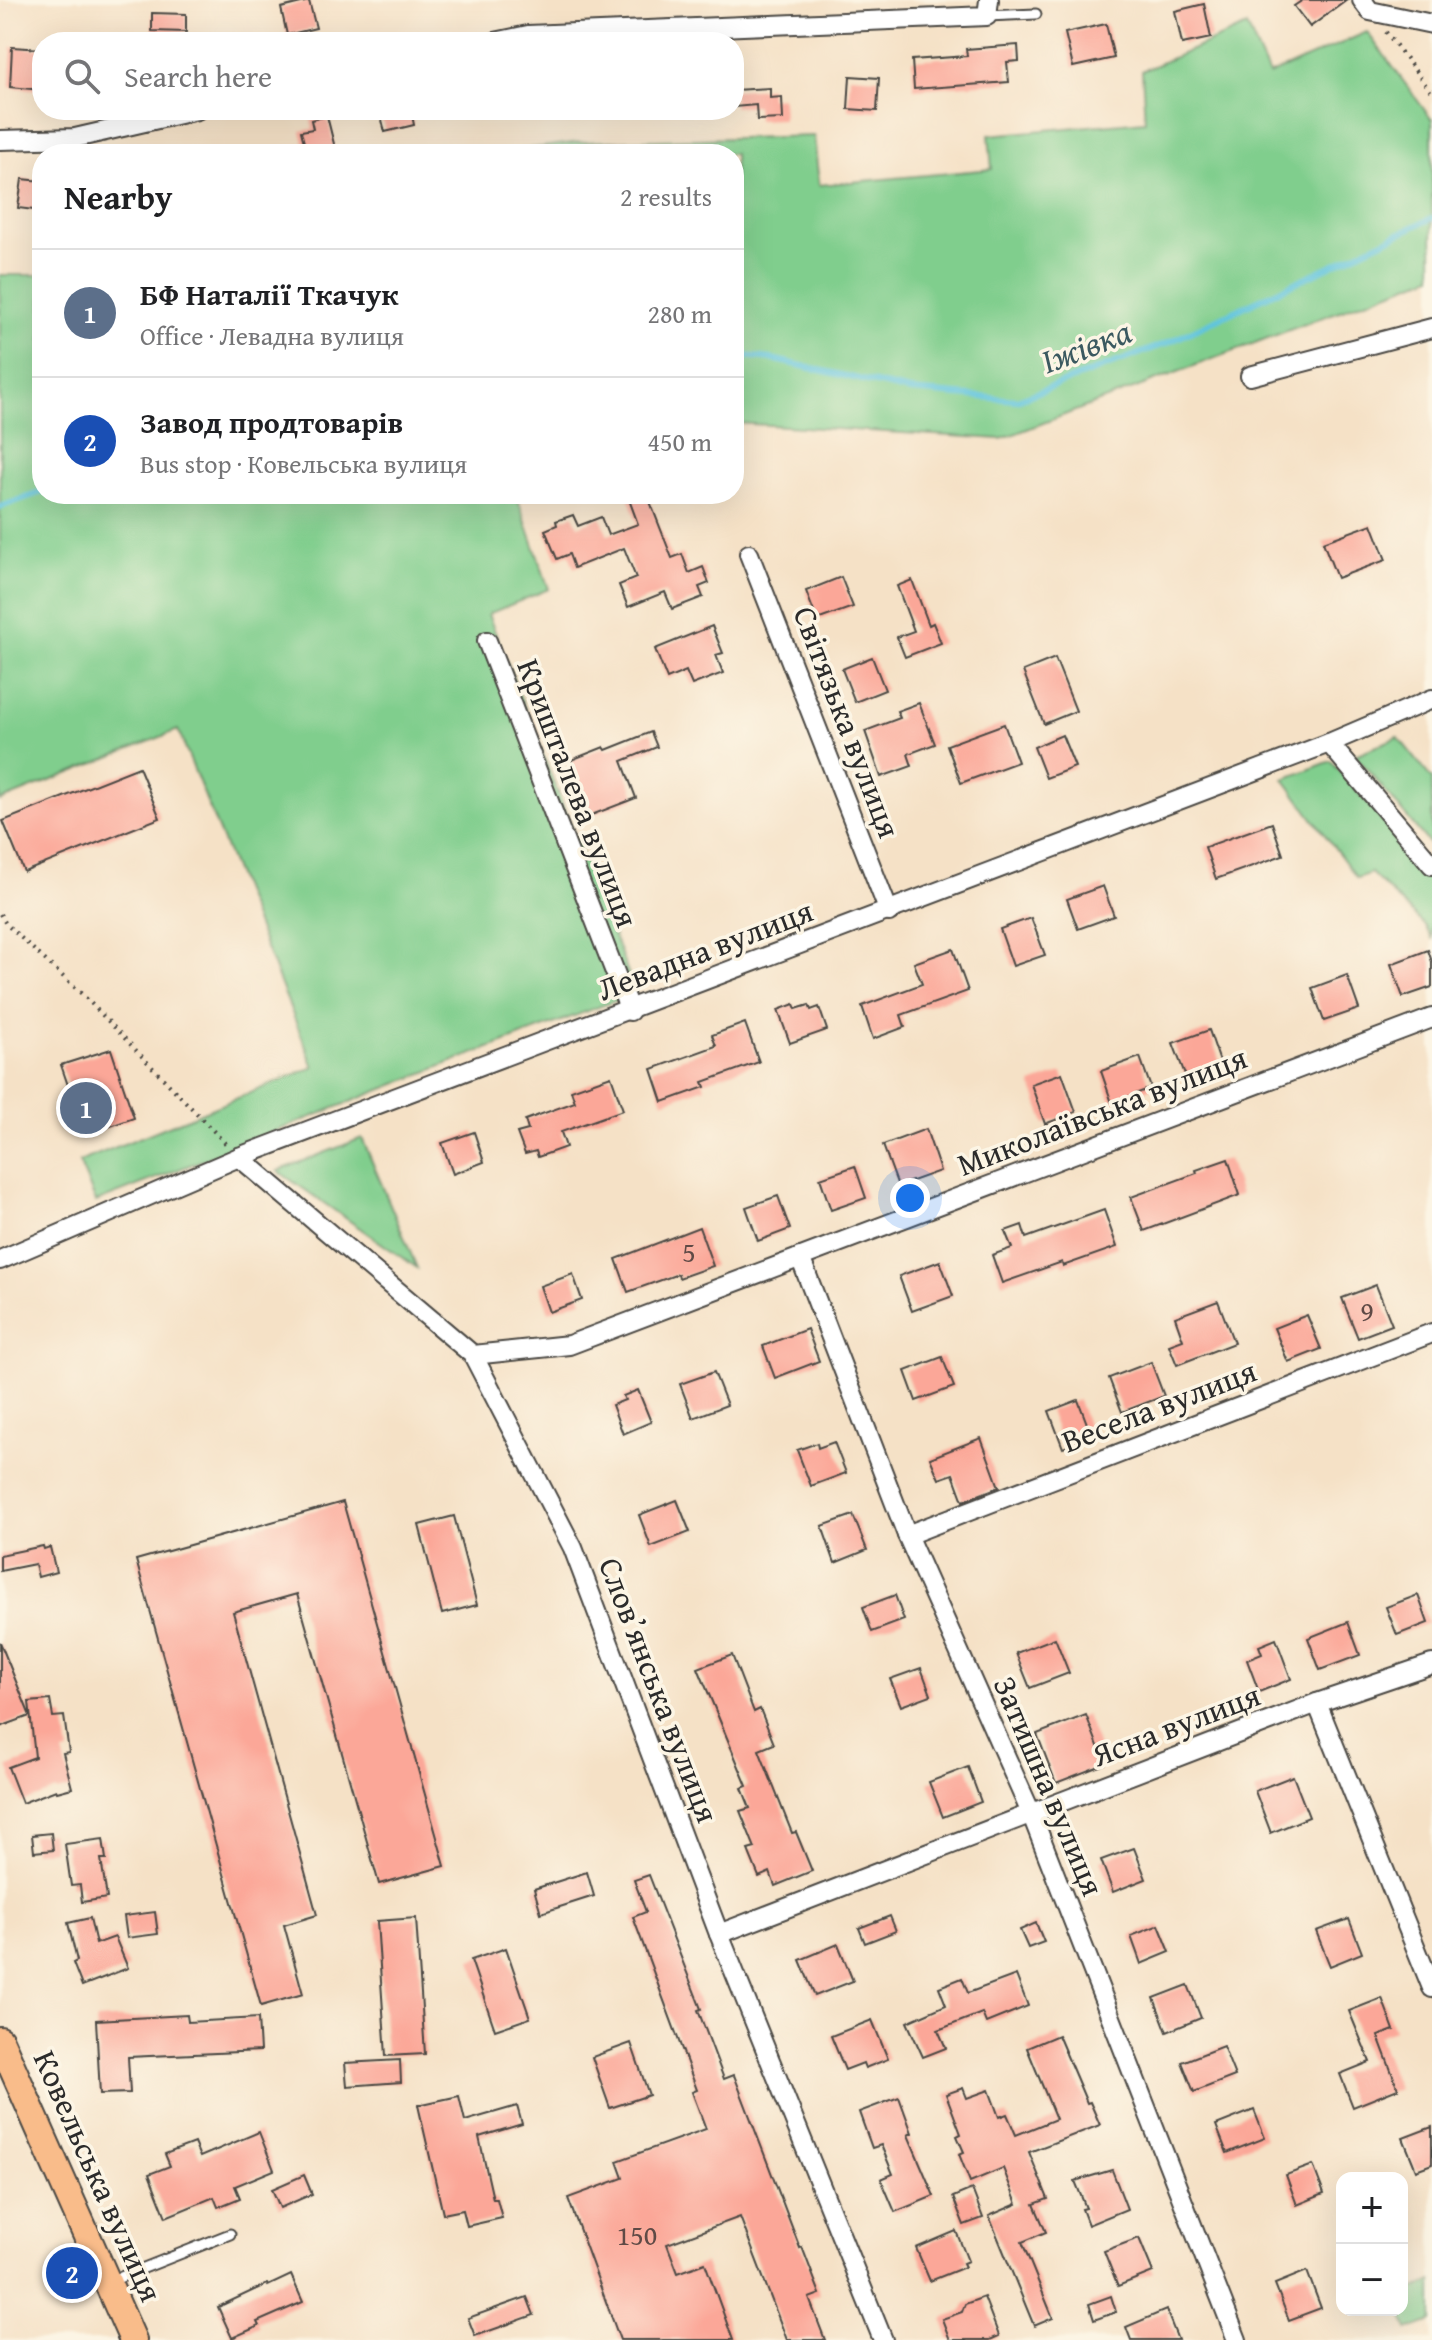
<!DOCTYPE html>
<meta charset="utf-8">
<style>
:root{--surface:#fff;--page:#f6f6f6;--text:#202124;--muted:#757577;--line:#e0e0e0;--accent:#0b8043}
body{margin:0;font-family:"Gentium Book Plus",serif;background:var(--page);color:var(--text)}
.controls{position:absolute;right:24px;bottom:24px;display:grid;overflow:hidden;border-radius:16px;box-shadow:0 8px 32px #0002}
.controls button{width:72px;height:72px;display:grid;place-items:center;padding:0;border:0;border-bottom:2px solid var(--line);background:var(--surface);color:var(--text);font:40px sans-serif}
.you{position:absolute;left:910px;top:1198px;width:28px;height:28px;margin:-20px;border:6px solid #fff;border-radius:50%;background:#1a73e8;box-shadow:0 0 0 12px #1a73e833}
.badge{display:grid;place-items:center;width:52px;height:52px;border-radius:50%;background:var(--accent);color:#fff;font-size:26px;font-weight:700}
.pin{position:absolute;translate:-50% -50%;border:4px solid #fff;box-shadow:0 2px 8px #0006}
.list{margin:0;padding:0;list-style:none}
h2{display:flex;justify-content:space-between;align-items:center;height:104px;margin:0;padding:0 32px;font-size:34px}
h2 small{font-size:26px;font-weight:400;color:var(--muted)}
.list li{display:grid;grid-template-columns:52px 1fr auto;gap:24px;align-items:center;box-sizing:border-box;height:128px;padding:0 32px;border-top:2px solid var(--line)}
.list b{display:block;font-size:30px;white-space:nowrap}
.list p{margin:0;font-size:26px;white-space:nowrap;color:var(--muted)}
.list em{font-size:26px;font-style:normal;color:var(--muted)}
.icon{flex:none;width:44px;height:44px;fill:none;stroke:currentColor;stroke-width:2;stroke-linecap:round;stroke-linejoin:round}
.map{position:relative;flex:none;width:1432px;height:2340px;overflow:hidden}
.search{position:absolute;background:var(--surface);box-shadow:0 8px 32px #0002;left:32px;top:32px;width:712px;height:88px;display:flex;align-items:center;gap:20px;box-sizing:border-box;padding:0 28px;border-radius:32px;color:var(--muted);font-size:30px}
.panel{position:absolute;background:var(--surface);box-shadow:0 8px 32px #0002;left:32px;top:144px;width:712px;height:360px;border-radius:32px}
.map>svg:first-child{display:block}
.green{fill:#80ce8d;stroke:#567c5c;stroke-width:2}
.lines{fill:none;stroke-linecap:round;stroke-linejoin:round}
.stream{stroke:#5fc4dd;stroke-width:6}
.building{fill:#fba798}
.lane-casing{stroke:#494642;stroke-width:13}
.street-casing{stroke:#494642;stroke-width:22}
.primary-casing{stroke:#494642;stroke-width:30}
.path{stroke:#494642;stroke-width:4;stroke-dasharray:2 6;stroke-linecap:butt}
.lane{stroke:#fff;stroke-width:9}
.street{stroke:#fff;stroke-width:18}
.primary{stroke:#f9bc8a;stroke-width:26}
.labels{text-anchor:middle;stroke-width:7;stroke-linejoin:round;paint-order:stroke}
.number-label{font-size:28px;fill:#5f4a46}
.street-label{font-size:32px;fill:#2b2b2b;stroke:#fcf5e5}
.water-label{font-size:34px;font-style:italic;fill:#3b5960;stroke:#fcf5e5}
</style>
<div class="map">
<svg width="1432" height="2340" viewBox="0 0 1432 2340">
<rect width="100%" height="100%" fill="#fcf5e5"/>
<filter id="ink" filterUnits="userSpaceOnUse"><feTurbulence type="fractalNoise" baseFrequency=".0125" numOctaves="2"/><feDisplacementMap in="SourceGraphic" scale="16" xChannelSelector="R" yChannelSelector="G"/><feConvolveMatrix kernelMatrix="1 2 1 2 8 2 1 2 1" color-interpolation-filters="sRGB"/></filter>
<filter id="wash" filterUnits="userSpaceOnUse"><feTurbulence type="fractalNoise" baseFrequency=".006" numOctaves="4" result="noise"/><feDisplacementMap in="SourceGraphic" scale="32" xChannelSelector="R" yChannelSelector="G"/><feGaussianBlur stdDeviation="1.8" result="paint"/><feColorMatrix in="noise" values="0 0 0 0 0 0 0 0 0 0 0 0 0 0 0 0 0 1.4 0 .05"/><feComposite in="paint" operator="in"/></filter>
<g filter="url(#wash)">
<rect width="100%" height="100%" fill="#f5e1c6"/>
<g class="green">
<path d="M1247,26L1269,75L1367,32L1432,120V276L1001,439L734,423V154H491L579,142L814,136L819,185L992,169L989,135L1145,121L1142,71Z"/>
<path d="M0,275H42V494H516L549,589L488,614L636,993L449,1063L96,1202L79,1162L314,1067L178,730L0,801Z"/>
<path d="M1398,737L1432,779V847L1355,755Z"/>
<path d="M1331,761L1432,878V938L1424,925L1371,873L1357,878L1284,779Z"/>
<path d="M362,1138L417,1268L278,1171Z"/>
<path d="M1432,2282V2321L1408,2330L1400,2310L1402,2294Z"/>
</g>
<g class="lines">
<g class="stream">
<path d="M734,355L772,359L910,391L1017,400L1165,344L1432,218"/>
<path d="M0,507L42,492"/>
</g>
</g>
<g id="blocks">
<g class="building">
<path d="M1303,0H1347L1310,27L1294,6Z"/>
<path d="M309,1L316,28L287,35L281,8Z"/>
<path d="M1204,4L1211,38L1182,44L1175,11Z"/>
<path d="M152,13L186,14V32L152,31Z"/>
<path d="M1106,24L1114,58L1073,67L1065,33Z"/>
<path d="M1018,45L1019,61L1007,62L1009,82L914,89L912,60L967,56L966,49Z"/>
<path d="M12,47L42,49V90L10,87Z"/>
<path d="M850,76L879,78L877,111L848,109Z"/>
<path d="M770,88V98L782,97L783,119L757,120L756,105L734,107V90Z"/>
<path d="M389,110H411L414,125L385,132L380,112Z"/>
<path d="M327,116L335,148L307,154L301,131L313,129L311,120Z"/>
<path d="M22,179L42,181V211L18,208Z"/>
<path d="M627,494H647L672,558L682,554L689,573L703,567L709,583L699,587L703,597L672,609L665,592L628,607L619,585L636,578L624,548L574,568L569,554L557,559L545,530L557,525L556,521L573,515L578,526L601,517L608,535L638,524Z"/>
<path d="M1372,524L1386,560L1337,578L1323,542Z"/>
<path d="M841,577L853,607L817,620L806,591Z"/>
<path d="M912,580L929,625L933,623L941,643L905,657L897,637L914,631L897,586Z"/>
<path d="M712,626L723,653L716,655L723,673L692,685L686,671L667,679L655,649Z"/>
<path d="M872,657L885,690L855,702L842,669Z"/>
<path d="M1055,658L1076,711L1044,724L1023,671Z"/>
<path d="M919,703L935,744L908,754L912,766L881,777L865,731L900,718L897,711Z"/>
<path d="M1004,724L1018,762L961,783L947,745Z"/>
<path d="M651,732L657,747L622,761L636,798L589,816L572,772L575,771L571,760L604,747L606,750Z"/>
<path d="M1062,735L1075,767L1046,778L1034,747Z"/>
<path d="M139,767L160,818L24,872L3,821Z"/>
<path d="M1272,823L1283,855L1216,879L1205,847Z"/>
<path d="M1103,886L1114,916L1078,929L1067,899Z"/>
<path d="M1031,918L1045,955L1013,966L1000,929Z"/>
<path d="M953,949L968,991L901,1015L905,1027L873,1039L862,1006L922,984L914,963Z"/>
<path d="M1428,950L1432,962V987L1403,997L1391,964Z"/>
<path d="M1347,975L1359,1009L1324,1021L1312,988Z"/>
<path d="M794,1004L796,1009L809,1005L811,1010L819,1007L827,1030L790,1043L778,1010Z"/>
<path d="M745,1023L759,1062L703,1082L705,1087L663,1102L652,1069L716,1046L712,1035Z"/>
<path d="M1209,1030L1221,1065L1186,1077L1173,1043Z"/>
<path d="M111,1049L134,1118L85,1135L61,1065Z"/>
<path d="M1140,1057L1151,1088L1112,1103L1101,1071Z"/>
<path d="M1062,1073L1076,1112L1045,1124L1031,1084Z"/>
<path d="M611,1076L623,1110L561,1132L566,1147L538,1157L536,1151L525,1154L517,1133L528,1130L525,1120L575,1102L571,1090Z"/>
<path d="M926,1129L940,1171L898,1186L883,1145Z"/>
<path d="M474,1132L484,1162L453,1174L442,1143Z"/>
<path d="M1228,1159L1240,1195L1144,1231L1131,1197L1197,1173L1196,1170Z"/>
<path d="M855,1166L866,1198L831,1210L820,1178Z"/>
<path d="M778,1196L790,1229L758,1241L746,1207Z"/>
<path d="M1104,1210L1117,1247L1063,1266L1062,1262L1002,1283L992,1255L1012,1248L1005,1231L1022,1225L1026,1238Z"/>
<path d="M699,1227L713,1266L679,1278L678,1274L628,1292L616,1259Z"/>
<path d="M940,1261L953,1296L912,1311L899,1276Z"/>
<path d="M573,1274L582,1300L549,1312L540,1286Z"/>
<path d="M1376,1285L1392,1325L1358,1338L1342,1298Z"/>
<path d="M1218,1301L1234,1343L1177,1365L1169,1345L1183,1340L1175,1317Z"/>
<path d="M1307,1315L1321,1349L1288,1362L1274,1328Z"/>
<path d="M807,1329L819,1361L775,1378L763,1346Z"/>
<path d="M942,1357L954,1387L916,1401L905,1371Z"/>
<path d="M1151,1362L1164,1396L1122,1412L1109,1378Z"/>
<path d="M714,1372L727,1405L693,1418L680,1384Z"/>
<path d="M638,1390L651,1422L623,1434L612,1405L625,1400L623,1396Z"/>
<path d="M1078,1400L1092,1437L1063,1448L1049,1411Z"/>
<path d="M981,1438L999,1487L963,1501L953,1474L939,1479L930,1458Z"/>
<path d="M834,1442L846,1473L811,1486L797,1450L817,1443L818,1448Z"/>
<path d="M677,1500L690,1532L651,1547L639,1515Z"/>
<path d="M343,1502L445,1866L379,1884L297,1594L233,1612L317,1915L284,1925L303,1994L261,2006L136,1560Z"/>
<path d="M853,1515L867,1550L835,1563L822,1526Z"/>
<path d="M454,1516L477,1605L442,1614L419,1525Z"/>
<path d="M43,1546L44,1549L50,1547L56,1572L38,1577L35,1564L0,1571V1555Z"/>
<path d="M895,1595L904,1620L872,1632L863,1607Z"/>
<path d="M1418,1595L1428,1623L1397,1635L1386,1607Z"/>
<path d="M1348,1622L1360,1655L1320,1670L1308,1638Z"/>
<path d="M1055,1638L1069,1673L1030,1688L1016,1653Z"/>
<path d="M1276,1639L1291,1679L1259,1692L1247,1660L1262,1654L1259,1646Z"/>
<path d="M0,1642L30,1716L0,1727Z"/>
<path d="M732,1655L754,1712L760,1709L774,1744L759,1750L792,1833L796,1832L812,1871L775,1886L770,1872L759,1877L748,1850L755,1848L740,1811L750,1808L742,1788L747,1786L698,1668Z"/>
<path d="M921,1668L931,1695L901,1706L890,1679Z"/>
<path d="M50,1700L53,1717L64,1716L69,1752L63,1753L72,1788L57,1792L56,1790L22,1803L8,1767L35,1757L29,1702Z"/>
<path d="M1086,1715L1105,1764L1056,1783L1037,1734Z"/>
<path d="M968,1767L981,1802L943,1817L929,1782Z"/>
<path d="M1293,1776L1309,1817L1271,1833L1255,1791Z"/>
<path d="M51,1833L53,1850L34,1852L32,1835Z"/>
<path d="M103,1839L106,1859H101L107,1898L82,1902L80,1885L71,1886L65,1844Z"/>
<path d="M1134,1848L1146,1879L1113,1892L1101,1860Z"/>
<path d="M587,1872L594,1896L541,1913L534,1889Z"/>
<path d="M649,1875L701,2009L698,2010L724,2079L734,2075L800,2248L802,2247L820,2294L809,2298L825,2340H787L740,2217L667,2244L678,2273L705,2263L733,2340H620L568,2198L623,2178L617,2161L706,2129L692,2092L697,2090L633,1917L646,1912L634,1880Z"/>
<path d="M155,1912L158,1934L127,1938L124,1916Z"/>
<path d="M890,1916L896,1931L865,1943L859,1928Z"/>
<path d="M90,1918L96,1944L115,1937L128,1968L82,1986L73,1963L77,1961L68,1923Z"/>
<path d="M416,1918L425,2054L386,2056L377,1921Z"/>
<path d="M1349,1919L1362,1953L1330,1966L1316,1931Z"/>
<path d="M1036,1923L1044,1942L1028,1948L1020,1930Z"/>
<path d="M1159,1925L1170,1952L1141,1964L1131,1936Z"/>
<path d="M838,1944L853,1981L815,1996L800,1960Z"/>
<path d="M506,1948L530,2018L495,2030L471,1960Z"/>
<path d="M1016,1975L1028,2006L986,2023L982,2013L938,2030L946,2048L923,2057L907,2022L946,2005L939,1987L962,1978L968,1993Z"/>
<path d="M1188,1985L1201,2018L1167,2032L1154,1998Z"/>
<path d="M1382,1998L1394,2030L1378,2036L1398,2089L1353,2107L1340,2074L1370,2062L1349,2011Z"/>
<path d="M187,2015L188,2022L258,2018L260,2051L128,2057L130,2093L100,2094L96,2020Z"/>
<path d="M872,2020L888,2059L865,2068L863,2063L845,2070L831,2036Z"/>
<path d="M1058,2035L1087,2103L1090,2102L1100,2125L1029,2152L1048,2199L1034,2204L1046,2232L1022,2242L1053,2318L1034,2326L989,2216L1017,2204L1003,2168L970,2182L959,2154L964,2152L957,2136L961,2134L946,2094L963,2088L967,2098L989,2090L999,2117L1007,2114L1016,2135L1056,2119L1027,2048Z"/>
<path d="M631,2043L649,2095L610,2108L592,2057Z"/>
<path d="M1223,2046L1235,2076L1194,2092L1182,2062Z"/>
<path d="M400,2060L401,2082L347,2086L345,2063Z"/>
<path d="M459,2096L465,2121L517,2106L522,2124L479,2137L493,2199H497L502,2218L467,2226L463,2210L443,2214L418,2105Z"/>
<path d="M899,2097L912,2133L908,2135L934,2196L895,2212L881,2179L893,2174L881,2145L872,2148L859,2112Z"/>
<path d="M1254,2110L1265,2138L1227,2153L1216,2125Z"/>
<path d="M1432,2127V2164L1416,2170L1403,2138Z"/>
<path d="M259,2132L274,2170L235,2186L240,2198L218,2207L214,2197L166,2217L149,2174L170,2166L165,2154L194,2143L200,2157Z"/>
<path d="M1313,2165L1324,2194L1297,2205L1286,2175Z"/>
<path d="M1112,2170L1127,2209L1088,2225L1082,2209L1086,2208L1075,2181Z"/>
<path d="M304,2175L312,2194L280,2208L272,2189Z"/>
<path d="M972,2189L983,2218L964,2225L953,2197Z"/>
<path d="M956,2231L968,2261L963,2263L965,2267L930,2281L916,2248Z"/>
<path d="M1139,2238L1153,2272L1118,2286L1104,2251Z"/>
<path d="M1307,2271L1321,2308L1289,2320L1275,2284Z"/>
<path d="M291,2275L303,2302L257,2322L259,2326L232,2338L218,2307L267,2284L268,2286Z"/>
<path d="M1111,2296L1116,2312L1094,2320L1089,2304Z"/>
<path d="M527,2297L534,2315L475,2336L468,2318Z"/>
<path d="M984,2297L999,2336L990,2340H950L942,2319L962,2312L965,2304Z"/>
<path d="M1166,2310L1178,2340H1131L1126,2327Z"/>
</g>
</g>
</g>
<g filter="url(#ink)">
<use href="#blocks" fill-opacity="0" stroke="#494642" stroke-width="2"/>
<g class="lines">
<g class="lane-casing">
<g id="lane">
<path d="M987,16L1036,14"/>
<path d="M111,2281L230,2234"/>
</g>
</g>
<g class="street-casing">
<g id="street">
<path d="M1362,0L1370,11L1432,24"/>
<path d="M495,42L528,35L987,16L989,0"/>
<path d="M0,140L75,138L197,110"/>
<path d="M1250,376L1432,328"/>
<path d="M749,554L889,912"/>
<path d="M487,641L630,1011"/>
<path d="M1329,743L1432,865"/>
<path d="M239,1157L473,1355L573,1548L719,1934L883,2340"/>
<path d="M800,1257L907,1535L1031,1813L1237,2340"/>
<path d="M0,1260L239,1157L1329,743L1432,699"/>
<path d="M473,1355L569,1345L1432,1018"/>
<path d="M907,1535L1432,1333"/>
<path d="M1317,1703L1432,1988"/>
<path d="M719,1934L1317,1703L1432,1664"/>
</g>
</g>
<g class="primary-casing">
<path id="primary" d="M0,2040L133,2340"/>
</g>
<g class="path">
<path d="M1386,32L1432,93"/>
<path d="M0,914L6,924L84,996L226,1144"/>
<path d="M63,2252L83,2298"/>
</g>
<use href="#lane" class="lane"/>
<use href="#street" class="street"/>
<use href="#primary" class="primary"/>
</g>
</g>
<g class="labels">
<g class="number-label">
<text x="689" y="1262">5</text>
<text x="1367" y="1321">9</text>
<text x="637" y="2245">150</text>
</g>
<g class="street-label">
<text transform="translate(847 722) rotate(69)" y="11">Світязька вулиця</text>
<text transform="translate(578 793) rotate(69)" y="11">Кришталева вулиця</text>
<text transform="translate(705 950) rotate(-21)" y="11">Левадна вулиця</text>
<text transform="translate(1102 1111) rotate(-21)" y="11">Миколаївська вулиця</text>
<text transform="translate(1159 1406) rotate(-21)" y="11">Весела вулиця</text>
<text transform="translate(659 1690) rotate(69)" y="11">Словʼянська вулиця</text>
<text transform="translate(1176 1725) rotate(-21)" y="11">Ясна вулиця</text>
<text transform="translate(1049 1786) rotate(67)" y="11">Затишна вулиця</text>
<text transform="translate(98 2176) rotate(66)" y="11">Ковельська вулиця</text>
</g>
<g class="water-label">
<text transform="translate(1086 346) rotate(-21)" y="12">Іжівка</text>
</g>
</g>
</svg>
<div class="controls">
<button>+</button>
<button>−</button>
</div>
<div class="you"></div>
<div class="pin badge" style="left:86px;top:1108px;background:#5c6f8a">1</div>
<div class="pin badge" style="left:72px;top:2273px;background:#1a4fb4">2</div>
<div class="search"><svg class="icon" aria-label="search" viewBox="0 0 24 24"><circle cx="10" cy="10" r="6"/><path d="M15 15l6 6"/></svg>Search here</div>
<section class="panel">
<h2>Nearby<small>2 results</small></h2>
<ul class="list">
<li><span class="badge" style="background:#5c6f8a">1</span><div><b>БФ Наталії Ткачук</b><p>Office · Левадна вулиця</p></div><em>280 m</em></li>
<li><span class="badge" style="background:#1a4fb4">2</span><div><b>Завод продтоварів</b><p>Bus stop · Ковельська вулиця</p></div><em>450 m</em></li>
</ul>
</section>
</div>
